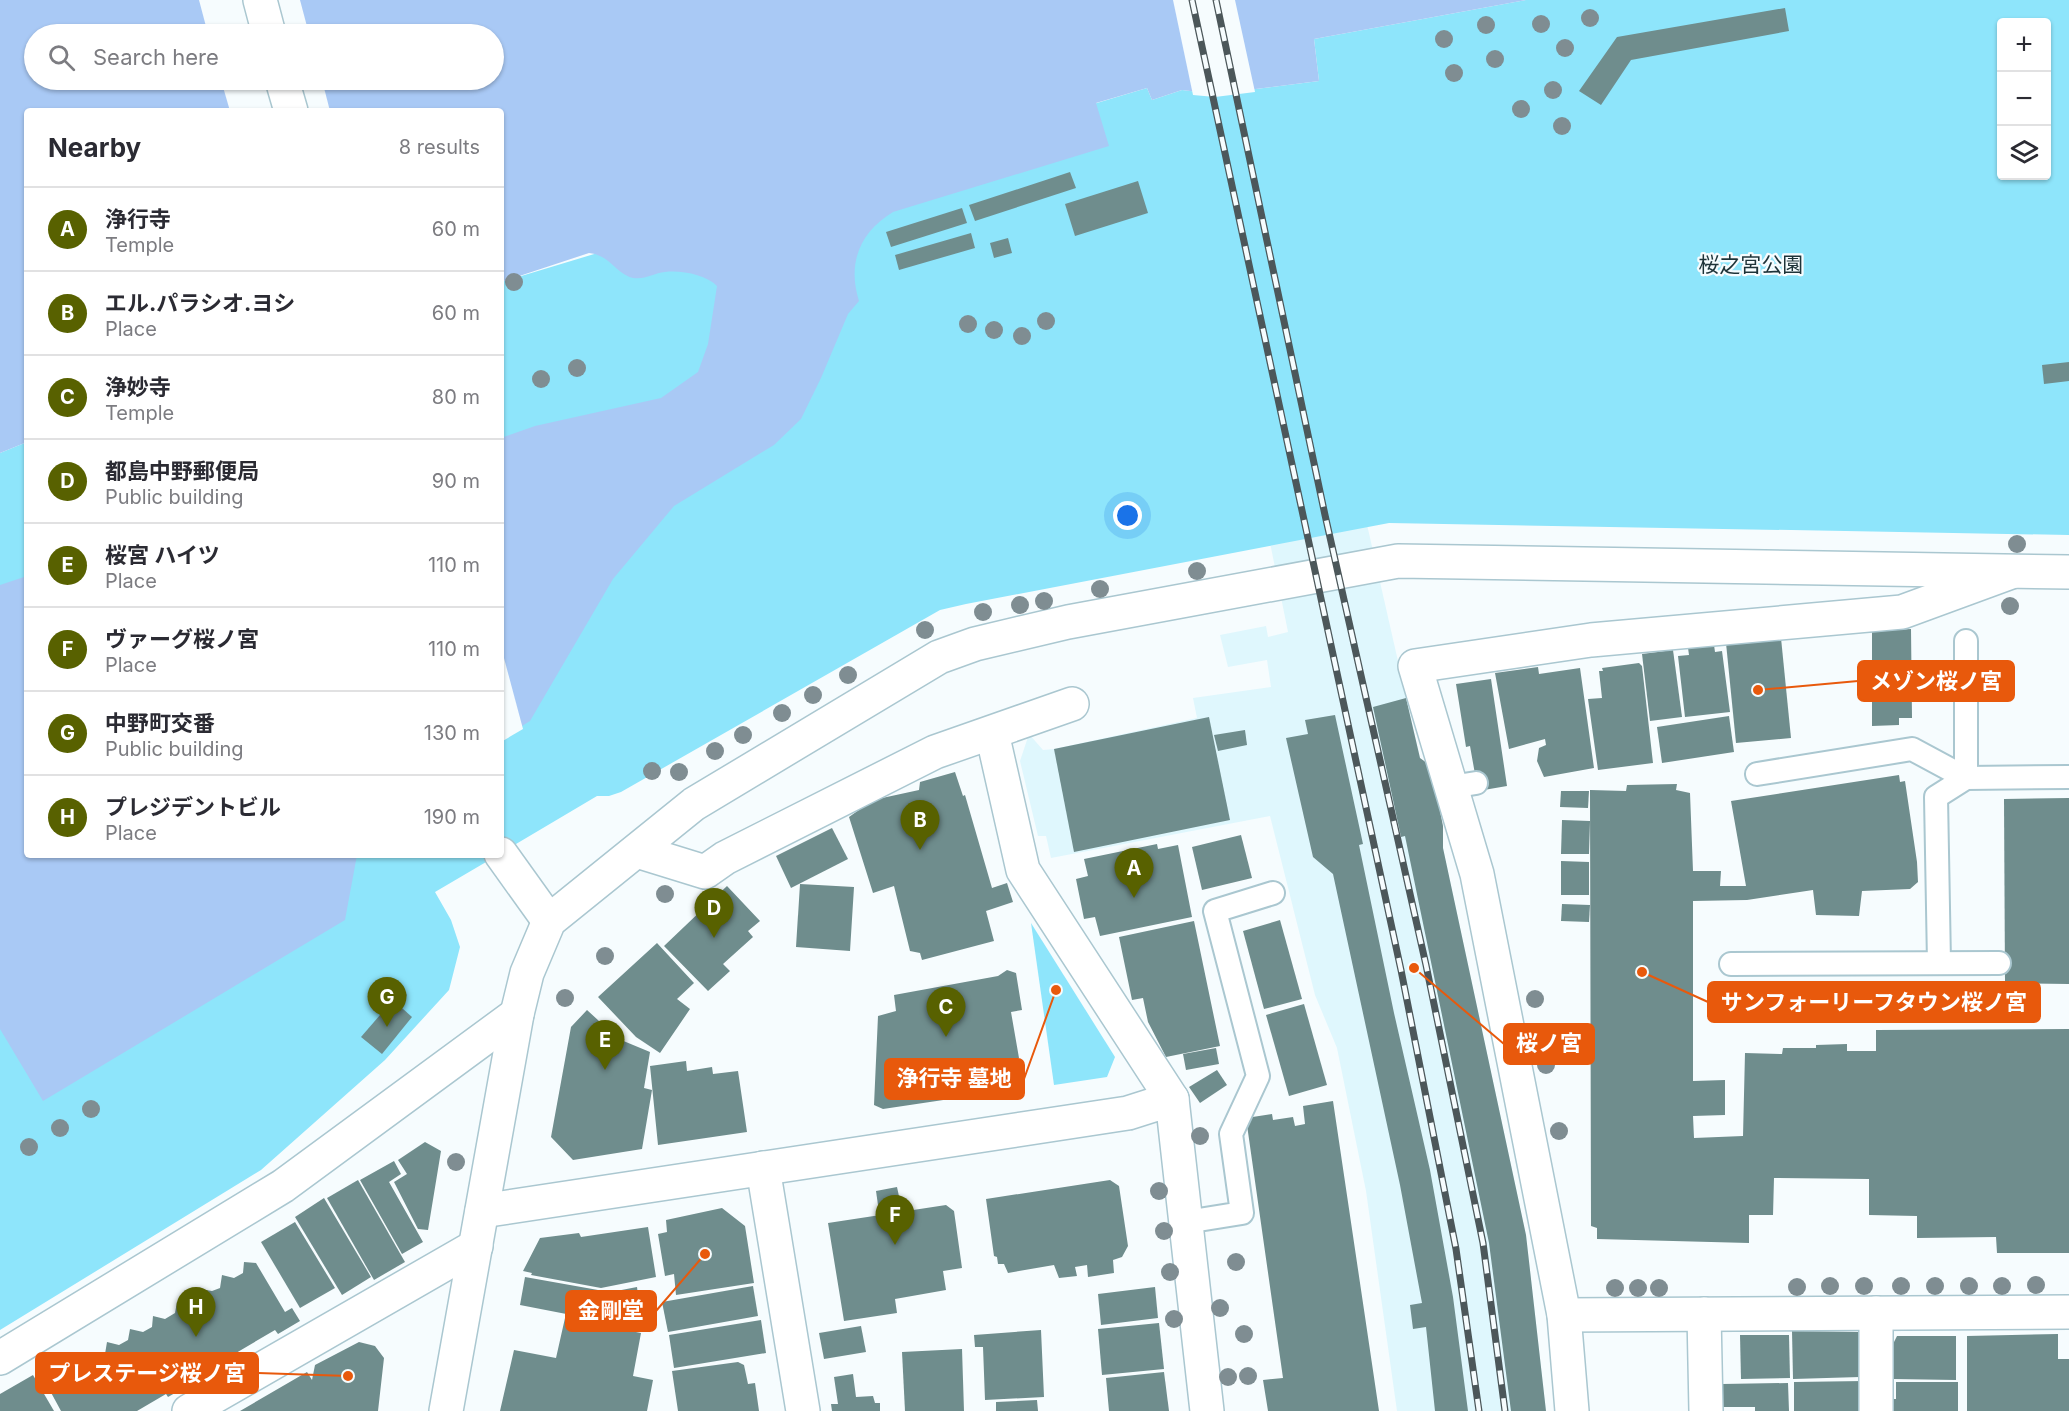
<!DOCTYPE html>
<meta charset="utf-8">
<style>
:root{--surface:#fff;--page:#f7f7f7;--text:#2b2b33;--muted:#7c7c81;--line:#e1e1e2;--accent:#586100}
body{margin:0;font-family:Inter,"Noto Sans JP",sans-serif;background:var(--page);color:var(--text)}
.controls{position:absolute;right:18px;top:18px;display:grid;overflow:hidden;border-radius:6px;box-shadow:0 2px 4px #0004}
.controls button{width:54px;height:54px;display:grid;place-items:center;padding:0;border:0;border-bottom:2px solid var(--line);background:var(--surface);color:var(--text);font:30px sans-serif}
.you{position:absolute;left:1128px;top:516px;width:21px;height:21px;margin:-15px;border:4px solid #fff;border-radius:50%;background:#1a73e8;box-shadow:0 0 0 9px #1a73e833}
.badge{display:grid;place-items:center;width:39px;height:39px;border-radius:50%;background:var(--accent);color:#fff;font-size:20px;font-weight:700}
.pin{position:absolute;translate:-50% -50px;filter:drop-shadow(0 2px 3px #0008)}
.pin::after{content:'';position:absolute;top:32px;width:21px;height:18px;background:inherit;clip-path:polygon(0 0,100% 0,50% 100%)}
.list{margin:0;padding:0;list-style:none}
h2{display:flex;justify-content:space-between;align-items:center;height:78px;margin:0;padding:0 24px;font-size:26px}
h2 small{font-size:20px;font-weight:400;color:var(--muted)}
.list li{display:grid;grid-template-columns:39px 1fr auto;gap:18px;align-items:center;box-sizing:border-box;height:84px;padding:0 24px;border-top:2px solid var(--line)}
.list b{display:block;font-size:22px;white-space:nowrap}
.list p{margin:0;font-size:20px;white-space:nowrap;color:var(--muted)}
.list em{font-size:20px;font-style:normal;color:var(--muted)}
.icon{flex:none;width:33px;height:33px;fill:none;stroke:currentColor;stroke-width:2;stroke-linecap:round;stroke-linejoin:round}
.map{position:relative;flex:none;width:2069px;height:1411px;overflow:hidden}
.search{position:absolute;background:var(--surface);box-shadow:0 2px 4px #0004;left:24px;top:24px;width:480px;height:66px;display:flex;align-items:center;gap:15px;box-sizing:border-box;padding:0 21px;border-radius:33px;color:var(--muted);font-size:22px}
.panel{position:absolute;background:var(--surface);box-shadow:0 2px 4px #0004;left:24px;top:108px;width:480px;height:750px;border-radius:6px}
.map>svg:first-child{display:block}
.built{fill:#dff7fd}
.green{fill:#8ee5fb;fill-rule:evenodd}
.water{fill:#a9c9f5;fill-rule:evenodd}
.pier{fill:#f6fcfe}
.building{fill:#6f8d8d}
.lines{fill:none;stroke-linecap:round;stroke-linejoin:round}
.service-casing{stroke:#aac7d0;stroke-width:26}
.minor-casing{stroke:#aac7d0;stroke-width:36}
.tertiary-casing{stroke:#aac7d0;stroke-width:36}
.service{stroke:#fff;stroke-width:22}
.minor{stroke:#fff;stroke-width:33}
.tertiary{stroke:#fff;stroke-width:33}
.rail-casing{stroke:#4c575a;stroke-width:7}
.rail{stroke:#f6fcfe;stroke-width:4.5;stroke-dasharray:14;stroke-linecap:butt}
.tree{fill:#7f8d92}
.labels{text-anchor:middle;stroke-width:4.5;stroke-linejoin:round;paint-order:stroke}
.park-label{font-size:21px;fill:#1d3339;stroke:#f6fcfe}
.leader{fill:none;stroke:#e8590c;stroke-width:2}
.callout-dot{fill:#e8590c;stroke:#f6fcfe;stroke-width:2}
.callout{fill:#e8590c;stroke:#e8590c;stroke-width:2}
.callout-label{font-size:22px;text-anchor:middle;font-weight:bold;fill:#fff}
</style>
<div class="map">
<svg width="2069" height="1411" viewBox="0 0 2069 1411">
<rect width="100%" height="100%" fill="#f6fcfe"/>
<path class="built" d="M1363,507L1420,758L1443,826V848L1526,1235L1546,1411H1397L1366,1191L1337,1048L1315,995L1270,816L1051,858L1046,836H1038L1020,761L1029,734L1043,750L1054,749L1197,718L1193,698L1271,687L1267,660L1228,667L1220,635L1266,626L1268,637L1288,632L1267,528Z"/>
<g class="green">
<path d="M1526,0H2069V535L1389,523L966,604L940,610L621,792L609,796H597L501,853V282L1147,88L1152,100L1182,90L1215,94L1319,81L1314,39ZM2002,22H2046V176H2002Z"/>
<path d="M27,442V855H498L435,892L451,920L460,947L449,990L385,1060L261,1170L0,1330V453Z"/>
<path d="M1031,923L1115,1057L1107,1077L1054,1085Z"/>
</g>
<g class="water">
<path d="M0,0H1526L1314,39L1319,81L1215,94L1182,90L1152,100L1147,88L1096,103L1109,146L893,212C860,232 847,263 859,301L848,314L821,378L801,419L774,445L674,506L613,579L530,721L501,739V438L535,426L661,398L698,372L708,344L717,286C706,275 682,270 665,272C654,273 645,280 633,278C616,274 610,255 589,253L501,282V111H27V442L0,453ZM34,34H494V80H34Z"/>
<path d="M27,576V855H357L345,920L43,1101L0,1029V585Z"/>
</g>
<g class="pier">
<path d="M199,0H300L309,34H208Z"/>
<path d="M1173,0H1235L1255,92L1215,97L1193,95Z"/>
<path d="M221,80H322L330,111H230Z"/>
<path d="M501,647L523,729L501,742Z"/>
</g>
<g class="building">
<path d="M1785,8L1789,31L1631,60L1601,105L1579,91L1617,37Z"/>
<path d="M1070,172L1076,188L975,221L969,205Z"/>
<path d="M1138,181L1148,213L1075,236L1065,204Z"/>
<path d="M962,208L967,223L891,247L886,232Z"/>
<path d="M971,233L975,248L899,270L895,255Z"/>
<path d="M1008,238L1012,253L994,258L990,243Z"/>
<path d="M2069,362V381L2044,384L2042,365Z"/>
<path d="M1911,629L1912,718H1899V725L1872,726V631Z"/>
<path d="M1781,638L1791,738L1736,743L1726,643Z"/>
<path d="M1714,645L1715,652L1722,651L1730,712L1685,717L1678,656L1689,655L1688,648Z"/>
<path d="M1673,650L1682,717L1650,721L1642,654Z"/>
<path d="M1639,663L1642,666L1653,763L1598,770L1588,699L1602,698L1599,671H1603L1602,668Z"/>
<path d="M1538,667L1539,674L1580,668L1594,768L1544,777L1537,761L1539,748L1546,745L1545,739L1509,749L1495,673Z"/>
<path d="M1491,679L1507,786L1478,791L1470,746L1466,747L1456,684Z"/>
<path d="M1406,698L1420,758L1431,766L1443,826V848L1526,1235L1546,1411H1511L1489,1243L1405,836L1401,837L1373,707Z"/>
<path d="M1335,715L1363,844L1359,845L1394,1013L1430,1170L1453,1297L1468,1411H1435L1426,1327L1413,1329L1410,1305L1422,1303L1400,1185L1333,874L1313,857L1286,738L1308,734L1305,720Z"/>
<path d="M1729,716L1734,752L1662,763L1657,727Z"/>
<path d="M1209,717L1230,820L1074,852L1054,749Z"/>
<path d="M1245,730L1247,745L1218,751L1214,735Z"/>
<path d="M955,772L963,796L965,795L992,888L1007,883L1013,902L986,911L994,941L922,960L920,953L910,951L894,886L873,893L849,817L873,800L919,790L920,782Z"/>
<path d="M1899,775L1900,782L1905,781L1917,862L1918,882L1910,889L1862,891L1859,916L1816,915L1813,890L1747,900L1693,901V1081L1725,1080V1115L1693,1116L1694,1138L1743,1136L1745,1053L1782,1054L1783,1048H1816V1045L1847,1044V1051H1876V1030L2069,1029V1253H1997L1996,1237L1917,1238V1216L1869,1215V1179L1774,1178L1773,1215H1749V1243L1597,1239V1228L1591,1226L1590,790L1626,791L1627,785L1677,784L1676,790L1690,793L1693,871H1721L1720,886H1746L1731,801Z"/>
<path d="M1561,791H1589L1588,808L1560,807Z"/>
<path d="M2069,798V984L2005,983L2004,799Z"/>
<path d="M1562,820L1590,821L1589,854H1561Z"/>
<path d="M832,828L848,859L791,888L776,856Z"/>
<path d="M1241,835L1252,878L1202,890L1192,847Z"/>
<path d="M1157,844L1158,849L1178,845L1192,917L1100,936L1095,917L1084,919L1076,879L1088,876L1084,859Z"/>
<path d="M1561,861L1589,862V895H1561Z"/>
<path d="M800,884L854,887L850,951L796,947Z"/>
<path d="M727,886L760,921L748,931L753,937L723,964L730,971L708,991L664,946Z"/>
<path d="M1562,904L1590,905L1589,922L1561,921Z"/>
<path d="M1280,920L1302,999L1264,1009L1243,931Z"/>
<path d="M1194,921L1220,1046L1166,1057L1148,1022L1143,998L1132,1000L1119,937Z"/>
<path d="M657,943L694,983L677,999L690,1009L660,1053L636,1037L598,997Z"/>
<path d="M1007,970L1016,973L1022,1010L1011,1012L1019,1058L1011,1060L1017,1089L883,1109L874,1105L878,1016L896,1011L894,995L998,976Z"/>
<path d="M402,990L407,995L400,1003L394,999Z"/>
<path d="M393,1000L412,1017L382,1054L361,1037Z"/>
<path d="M1304,1004L1327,1085L1289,1096L1266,1015Z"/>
<path d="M587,1010L599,1021L597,1030L650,1052L644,1088L652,1090L642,1149L573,1160L551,1137L571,1027Z"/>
<path d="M1216,1048L1219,1064L1186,1070L1183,1054Z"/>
<path d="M686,1061L687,1071L712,1067L713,1074L738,1071L747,1132L658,1145L650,1066Z"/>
<path d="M1217,1070L1227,1085L1200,1103L1189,1087Z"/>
<path d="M1333,1101L1379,1411H1268L1263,1380L1283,1378L1246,1118L1272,1114L1273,1120L1293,1117L1295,1126L1305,1124L1303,1106Z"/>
<path d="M425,1142L441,1151L428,1230L418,1229L394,1182L407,1174L398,1160Z"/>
<path d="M394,1161L401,1174L389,1182L423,1242L402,1254L360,1180Z"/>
<path d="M358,1180L405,1262L374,1280L327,1198Z"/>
<path d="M1110,1180L1119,1186L1128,1246L1122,1257L1113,1260L1114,1273L1088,1277L1087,1265L1075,1267L1077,1276L1059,1278L1054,1265L1008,1273L1004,1264H998L997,1257L994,1256L986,1199Z"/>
<path d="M897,1187L900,1201L878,1205L876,1191Z"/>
<path d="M324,1198L371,1277L342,1295L295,1217Z"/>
<path d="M946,1205L954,1211L962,1268L943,1271L946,1290L895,1299L897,1313L844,1321L828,1223Z"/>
<path d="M722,1208L745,1226L754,1283L676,1295L674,1274L665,1276L658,1234L667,1232L666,1220Z"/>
<path d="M295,1222L335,1288L300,1308L261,1242Z"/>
<path d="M648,1227L656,1277L601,1288L531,1275L532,1273L523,1271L540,1238L579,1233L581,1237Z"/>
<path d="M244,1262L256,1263L285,1312L292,1308L300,1321L278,1334L275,1330L173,1390L175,1393L168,1397L166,1394L137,1411H61L48,1387L59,1380L61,1369L74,1373L82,1368L85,1356L97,1359L105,1354L107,1342L119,1345L128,1340L130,1329L143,1332L152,1327L153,1316L165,1319L175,1313L177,1302L190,1304L198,1300L200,1289L212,1291L220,1288L222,1275L234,1278L243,1273Z"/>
<path d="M525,1277L598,1290L603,1305L601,1316L593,1315L592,1319L520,1305Z"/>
<path d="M753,1286L758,1316L668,1332L662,1302Z"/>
<path d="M637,1287L641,1322L632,1325L610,1321L606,1293Z"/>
<path d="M1155,1287L1158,1318L1101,1325L1098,1294Z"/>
<path d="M565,1318L641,1333L633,1376L653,1380L647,1411H500L514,1350L556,1358Z"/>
<path d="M761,1320L766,1353L674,1368L669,1335Z"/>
<path d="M1159,1323L1164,1369L1102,1375L1098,1329Z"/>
<path d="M861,1326L866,1352L824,1359L819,1333Z"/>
<path d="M1041,1330L1044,1397L985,1400L983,1347H975L974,1335Z"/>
<path d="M1792,1331L1858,1332L1860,1377L1793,1379Z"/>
<path d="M2058,1334V1359H2069V1411H1967V1336Z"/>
<path d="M1740,1335H1789L1790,1378L1741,1379Z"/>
<path d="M1897,1336H1956V1380L1893,1379V1351L1888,1350V1343L1893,1344Z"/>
<path d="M359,1342L375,1346L384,1358L378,1411H240L307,1372L312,1380L315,1365Z"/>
<path d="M962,1349L964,1411H905L902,1352Z"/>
<path d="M738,1362L744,1365L748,1384L755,1383L759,1411H678L672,1371Z"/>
<path d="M1164,1372L1169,1411H1109L1106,1378Z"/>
<path d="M853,1374L856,1397L873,1396L875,1403H880V1411H832L831,1404H838L834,1377Z"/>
<path d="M33,1375L54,1411H0V1394Z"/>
<path d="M1864,1381L1865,1411H1794V1382Z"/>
<path d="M1896,1382H1958V1411H1891V1399H1896Z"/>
<path d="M1788,1383L1789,1411H1755V1407H1723L1722,1384Z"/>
<path d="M1037,1400L1038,1411H996V1402Z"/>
</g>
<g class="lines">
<g class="service-casing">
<g id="service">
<path d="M1757,774L1912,749L1966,778V641"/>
<path d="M1451,787L1476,783"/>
<path d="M1939,963L1936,797L1966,778L2069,777"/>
<path d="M1731,964L1999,963"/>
<path d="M1186,1222L1242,1213L1231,1134L1258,1076L1215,911L1273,893"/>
</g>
</g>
<g class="minor-casing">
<g id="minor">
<path d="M992,733L1023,870L1172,1099"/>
<path d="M637,851L705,872L725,858L935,752L1072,704"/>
<path d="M1876,1313V1411"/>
<path d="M1704,1314L1706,1411"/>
<path d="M1564,1315L2069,1312"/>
<path d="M189,1411L476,1246"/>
<path d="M1572,1411L1564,1315L1477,874L1415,666L1591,640L1902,612L2011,572"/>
</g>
</g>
<g class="tertiary-casing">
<g id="tertiary">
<path d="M260,0L269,34"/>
<path d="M282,80L291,111"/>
<path d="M501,854L549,921"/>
<path d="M763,1168L803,1411"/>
<path d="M482,1211L1128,1113L1172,1099L1207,1411"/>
<path d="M0,1358L283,1186L517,1014"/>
<path d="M446,1411L517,1014L527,973L549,921L694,804L939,657L975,644L1068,622L1398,561L2069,572"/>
</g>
</g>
<use href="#service" class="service"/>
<use href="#minor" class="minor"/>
<use href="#tertiary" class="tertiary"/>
<g class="rail-casing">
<g id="rail">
<path d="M1192,0L1401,970L1456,1249L1479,1411"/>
<path d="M1216,0L1325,515L1426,965L1483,1243L1505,1411"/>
</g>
</g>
<use href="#rail" class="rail"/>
</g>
<g class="tree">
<circle cx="1590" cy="18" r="9"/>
<circle cx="1541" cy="24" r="9"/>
<circle cx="1486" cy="25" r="9"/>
<circle cx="1444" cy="39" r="9"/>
<circle cx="1565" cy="48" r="9"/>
<circle cx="1495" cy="59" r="9"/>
<circle cx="1454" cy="73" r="9"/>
<circle cx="1553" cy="90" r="9"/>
<circle cx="1521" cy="109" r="9"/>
<circle cx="1562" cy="126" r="9"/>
<circle cx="514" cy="282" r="9"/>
<circle cx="1046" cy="321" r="9"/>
<circle cx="968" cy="324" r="9"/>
<circle cx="994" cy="330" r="9"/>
<circle cx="1022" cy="336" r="9"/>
<circle cx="577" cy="368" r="9"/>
<circle cx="541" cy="379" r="9"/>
<circle cx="2017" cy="544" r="9"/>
<circle cx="1197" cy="571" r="9"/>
<circle cx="1100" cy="589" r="9"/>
<circle cx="1044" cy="601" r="9"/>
<circle cx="1020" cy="605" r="9"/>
<circle cx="2010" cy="606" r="9"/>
<circle cx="983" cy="612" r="9"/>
<circle cx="925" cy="630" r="9"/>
<circle cx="848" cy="675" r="9"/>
<circle cx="813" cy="695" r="9"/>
<circle cx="782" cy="713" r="9"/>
<circle cx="743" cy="735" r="9"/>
<circle cx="715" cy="751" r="9"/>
<circle cx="652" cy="771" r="9"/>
<circle cx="679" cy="772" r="9"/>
<circle cx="665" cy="894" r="9"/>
<circle cx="605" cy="956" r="9"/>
<circle cx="565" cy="998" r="9"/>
<circle cx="1535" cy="999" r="9"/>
<circle cx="1546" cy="1065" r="9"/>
<circle cx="91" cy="1109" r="9"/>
<circle cx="60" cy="1128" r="9"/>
<circle cx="1559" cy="1131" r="9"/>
<circle cx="1200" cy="1136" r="9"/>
<circle cx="29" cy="1147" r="9"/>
<circle cx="456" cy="1162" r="9"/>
<circle cx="1159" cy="1191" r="9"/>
<circle cx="1164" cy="1231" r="9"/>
<circle cx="1236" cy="1262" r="9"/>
<circle cx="1170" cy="1272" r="9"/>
<circle cx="2036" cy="1285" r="9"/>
<circle cx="1830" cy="1286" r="9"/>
<circle cx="1864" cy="1286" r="9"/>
<circle cx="1901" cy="1286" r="9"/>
<circle cx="1935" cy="1286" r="9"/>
<circle cx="1969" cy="1286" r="9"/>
<circle cx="2002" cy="1286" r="9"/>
<circle cx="1797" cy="1287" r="9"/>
<circle cx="1615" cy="1288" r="9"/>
<circle cx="1638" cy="1288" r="9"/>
<circle cx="1659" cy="1288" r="9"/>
<circle cx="1220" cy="1308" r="9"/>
<circle cx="1174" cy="1319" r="9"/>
<circle cx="1244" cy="1334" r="9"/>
<circle cx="1248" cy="1376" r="9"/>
<circle cx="1228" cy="1377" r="9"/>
</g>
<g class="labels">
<g class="park-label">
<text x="1751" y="272">桜之宮公園</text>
</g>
</g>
<path class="leader" d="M1758 690L1858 681M1642 972L1708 1002M1414 968L1504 1044M1056 990L1024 1079M705 1254L656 1311M348 1376L258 1373"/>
<g class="callout-dot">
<circle cx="1758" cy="690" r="6"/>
<circle cx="1642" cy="972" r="6"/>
<circle cx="1414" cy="968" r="6"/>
<circle cx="1056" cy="990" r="6"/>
<circle cx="705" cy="1254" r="6"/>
<circle cx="348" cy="1376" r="6"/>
</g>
<g class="callout">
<rect x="1858" y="661" width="156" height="40" rx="6"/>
<rect x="1708" y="982" width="332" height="40" rx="6"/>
<rect x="1504" y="1024" width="90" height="40" rx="6"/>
<rect x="885" y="1059" width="139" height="40" rx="6"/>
<rect x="566" y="1291" width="90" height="40" rx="6"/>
<rect x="36" y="1353" width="222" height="40" rx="6"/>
</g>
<g class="callout-label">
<text x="1936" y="689">メゾン桜ノ宮</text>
<text x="1874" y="1010">サンフォーリーフタウン桜ノ宮</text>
<text x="1549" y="1051">桜ノ宮</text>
<text x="954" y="1086">浄行寺 墓地</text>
<text x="611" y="1318">金剛堂</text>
<text x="147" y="1381">プレステージ桜ノ宮</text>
</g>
</svg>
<div class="controls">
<button>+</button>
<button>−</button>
<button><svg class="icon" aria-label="layers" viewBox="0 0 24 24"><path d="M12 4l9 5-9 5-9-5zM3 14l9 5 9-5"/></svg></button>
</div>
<div class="you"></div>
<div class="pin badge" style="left:1134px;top:898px">A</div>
<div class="pin badge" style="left:920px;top:850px">B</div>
<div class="pin badge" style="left:946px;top:1037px">C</div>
<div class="pin badge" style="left:714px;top:938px">D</div>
<div class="pin badge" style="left:605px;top:1070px">E</div>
<div class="pin badge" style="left:895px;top:1245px">F</div>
<div class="pin badge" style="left:387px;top:1027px">G</div>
<div class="pin badge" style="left:196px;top:1337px">H</div>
<div class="search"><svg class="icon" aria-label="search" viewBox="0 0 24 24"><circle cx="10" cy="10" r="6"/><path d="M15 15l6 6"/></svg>Search here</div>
<section class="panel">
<h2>Nearby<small>8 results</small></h2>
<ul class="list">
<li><span class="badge">A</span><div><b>浄行寺</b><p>Temple</p></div><em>60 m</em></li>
<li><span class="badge">B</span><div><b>エル.パラシオ.ヨシ</b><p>Place</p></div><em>60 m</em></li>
<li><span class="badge">C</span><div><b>浄妙寺</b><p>Temple</p></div><em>80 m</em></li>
<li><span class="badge">D</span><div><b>都島中野郵便局</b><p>Public building</p></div><em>90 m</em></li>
<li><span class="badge">E</span><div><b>桜宮 ハイツ</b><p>Place</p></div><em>110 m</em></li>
<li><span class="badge">F</span><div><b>ヴァーグ桜ノ宮</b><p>Place</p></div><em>110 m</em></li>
<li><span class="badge">G</span><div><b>中野町交番</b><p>Public building</p></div><em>130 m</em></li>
<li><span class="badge">H</span><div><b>プレジデントビル</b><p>Place</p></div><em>190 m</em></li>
</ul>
</section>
</div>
